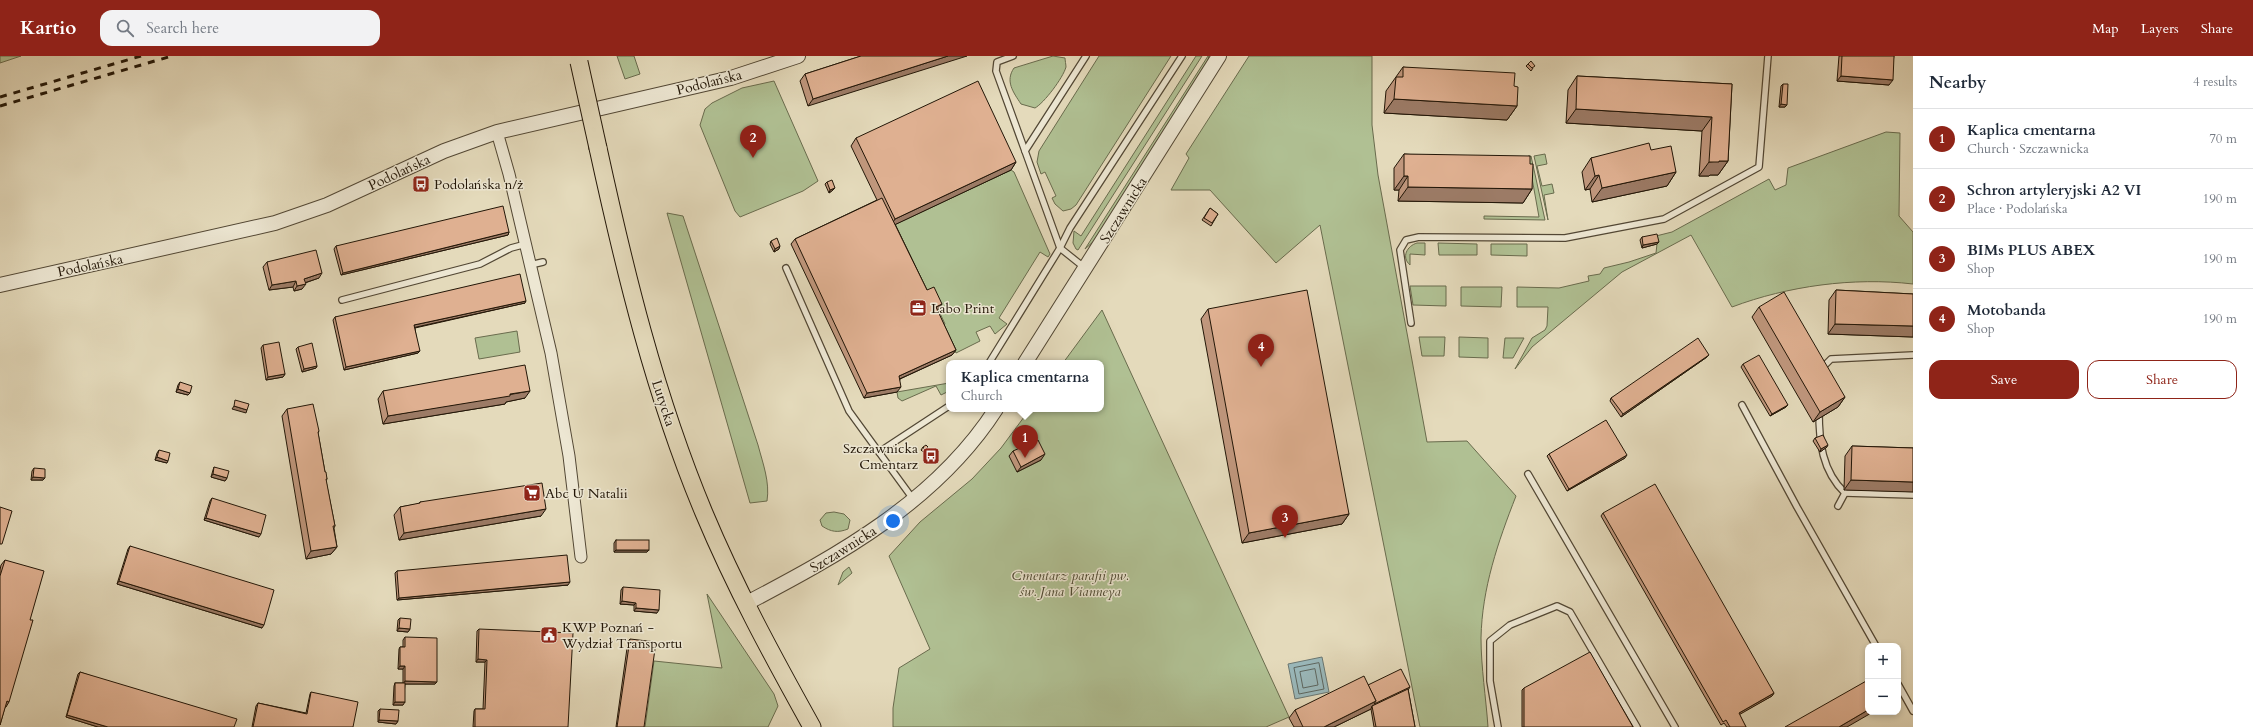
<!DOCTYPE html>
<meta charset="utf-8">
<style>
:root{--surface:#fff;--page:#f2f2f3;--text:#1f2937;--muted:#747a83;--line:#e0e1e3;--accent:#8f2418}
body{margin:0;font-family:Cardo,serif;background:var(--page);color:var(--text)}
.controls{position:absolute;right:12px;bottom:12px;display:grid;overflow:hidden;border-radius:8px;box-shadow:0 2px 6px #0003}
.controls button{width:36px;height:36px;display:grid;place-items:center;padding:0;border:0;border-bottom:1px solid var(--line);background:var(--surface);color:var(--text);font:20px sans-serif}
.you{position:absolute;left:893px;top:465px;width:14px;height:14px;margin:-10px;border:3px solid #fff;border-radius:50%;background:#1a73e8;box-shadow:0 0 0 6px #1a73e833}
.badge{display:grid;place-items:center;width:26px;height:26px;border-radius:50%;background:var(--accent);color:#fff;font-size:13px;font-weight:700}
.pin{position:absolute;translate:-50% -33px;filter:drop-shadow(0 1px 2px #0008)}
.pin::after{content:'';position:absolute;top:21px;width:14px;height:12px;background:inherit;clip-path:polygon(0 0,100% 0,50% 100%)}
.popup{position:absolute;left:946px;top:304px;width:158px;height:52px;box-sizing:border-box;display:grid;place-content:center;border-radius:8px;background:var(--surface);filter:drop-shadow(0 1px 3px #0005);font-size:13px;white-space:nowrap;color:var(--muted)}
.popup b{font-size:15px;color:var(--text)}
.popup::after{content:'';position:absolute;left:50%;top:100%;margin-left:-8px;border:8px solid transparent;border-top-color:var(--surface)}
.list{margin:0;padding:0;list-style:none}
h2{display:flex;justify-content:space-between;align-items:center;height:52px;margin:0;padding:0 16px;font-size:17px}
h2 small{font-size:13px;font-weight:400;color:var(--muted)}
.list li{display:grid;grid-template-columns:26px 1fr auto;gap:12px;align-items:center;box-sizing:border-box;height:60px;padding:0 16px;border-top:1px solid var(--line)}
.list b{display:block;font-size:15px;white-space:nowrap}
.list p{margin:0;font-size:13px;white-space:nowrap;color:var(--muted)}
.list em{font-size:13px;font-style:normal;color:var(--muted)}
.actions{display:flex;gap:8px;padding:12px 16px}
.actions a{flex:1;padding:9px 0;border:1px solid var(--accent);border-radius:12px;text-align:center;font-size:14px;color:var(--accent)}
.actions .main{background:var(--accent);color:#fff}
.icon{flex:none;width:22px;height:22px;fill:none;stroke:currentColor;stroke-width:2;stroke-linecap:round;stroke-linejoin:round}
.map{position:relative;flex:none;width:1913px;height:671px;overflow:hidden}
header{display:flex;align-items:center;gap:24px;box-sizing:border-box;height:56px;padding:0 20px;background:var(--accent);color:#fff}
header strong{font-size:19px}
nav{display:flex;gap:22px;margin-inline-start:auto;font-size:14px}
.search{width:280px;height:36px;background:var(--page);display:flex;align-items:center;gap:10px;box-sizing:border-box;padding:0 14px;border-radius:12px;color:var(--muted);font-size:15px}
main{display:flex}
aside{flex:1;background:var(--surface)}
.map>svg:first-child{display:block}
.green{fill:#b0c093;stroke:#696b4d}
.water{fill:#9ab8ba;stroke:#6a7772}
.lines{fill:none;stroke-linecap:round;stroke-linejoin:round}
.shore{stroke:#5e6760;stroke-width:1}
.service-casing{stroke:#524734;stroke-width:8}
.minor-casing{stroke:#524734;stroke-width:13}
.tertiary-casing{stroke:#524734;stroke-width:16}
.primary-casing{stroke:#221607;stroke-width:19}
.service{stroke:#ede7d3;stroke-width:5.5}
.minor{stroke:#ede7d3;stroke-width:11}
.tertiary{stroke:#ede7d3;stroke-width:14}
.primary{stroke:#e4dabb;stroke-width:17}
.rail{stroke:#221607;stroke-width:3;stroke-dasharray:7 7;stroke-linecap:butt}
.primary-bridge-casing{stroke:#221607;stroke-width:19;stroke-linecap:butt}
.primary-bridge{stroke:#e4dabb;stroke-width:17}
.wall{fill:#c0977d;stroke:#221607}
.shaded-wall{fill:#9c7b66;stroke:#221607}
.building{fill:#dfb091;stroke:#221607}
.labels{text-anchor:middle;stroke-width:3;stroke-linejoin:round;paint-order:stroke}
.street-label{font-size:14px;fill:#221607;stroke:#ede7d3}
.poi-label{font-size:14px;fill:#221607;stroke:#ede7d3;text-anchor:start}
.park-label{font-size:14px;font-style:italic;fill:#4d4931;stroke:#ede7d3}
</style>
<header>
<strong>Kartio</strong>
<div class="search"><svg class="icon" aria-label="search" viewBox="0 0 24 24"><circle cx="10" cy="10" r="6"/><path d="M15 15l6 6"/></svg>Search here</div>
<nav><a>Map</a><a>Layers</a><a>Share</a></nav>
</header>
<main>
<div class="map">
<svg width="1913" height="671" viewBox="0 0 1913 671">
<rect width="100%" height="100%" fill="#e4dabb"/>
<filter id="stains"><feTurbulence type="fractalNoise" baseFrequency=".005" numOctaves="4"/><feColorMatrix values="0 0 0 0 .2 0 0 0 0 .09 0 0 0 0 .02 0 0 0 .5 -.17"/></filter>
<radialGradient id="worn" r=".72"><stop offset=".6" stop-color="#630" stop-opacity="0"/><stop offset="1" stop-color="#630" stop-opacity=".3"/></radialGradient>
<g class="green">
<path d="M0,0H21L0,7Z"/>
<path d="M617,0H634L640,18L625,23Z"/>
<path d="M1053,0L1065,2C1065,4 1066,9 1066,11C1063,22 1044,47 1035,52L1021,48C1013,36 1005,25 1014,12Z"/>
<path d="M1099,0H1171L1076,149L1071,153L1063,155L1055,148L1052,142L1056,140L1045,116L1041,118L1037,106L1039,95Z"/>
<path d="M1196,0H1202L1078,194L1076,193L1073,187L1074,175L1081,180Z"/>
<path d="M1208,0H1209L1206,11L1094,185L1085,193Z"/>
<path d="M1249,0H1372V69L1378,119L1427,386L1467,385L1516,440C1498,486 1482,532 1481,582C1481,611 1486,642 1488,671H1420L1320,169L1276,207L1210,134H1171L1189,102L1186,98Z"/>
<path d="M774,25L818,125L803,135L740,161L735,155L700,69L705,53L712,47L742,32Z"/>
<path d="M1886,76L1900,77L1899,160L1913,176V228C1853,221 1788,230 1732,251L1691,179L1622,216L1532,291L1515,313L1532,282L1545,274L1547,270L1548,251H1517V231L1559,232L1589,225L1588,220L1600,218L1604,212L1629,206L1656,197L1657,188L1656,180L1672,176L1769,123L1775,134L1786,129L1788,112Z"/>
<path d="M1545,98L1547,108L1537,110L1542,130L1552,128L1554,137L1544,139L1548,164L1534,100Z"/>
<path d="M1528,100H1531L1545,164L1484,163V160L1539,161Z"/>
<path d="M1011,114L1014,116L1050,198L1048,201L1040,196L999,262L1007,268L995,278L990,270L976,276L980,285L956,297L943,270L945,268L930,236L923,239L890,171Z"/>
<path d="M667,157L683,160L758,389C763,408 770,426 767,445L750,447Z"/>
<path d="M1417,187H1425V199L1410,198V209C1401,201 1407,190 1417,187Z"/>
<path d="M1438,187L1477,188V199H1439Z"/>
<path d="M1491,188H1527V200L1491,199Z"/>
<path d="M1410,230H1446V250L1413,249Z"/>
<path d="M1461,231H1502L1501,251L1461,250Z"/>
<path d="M1102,254L1289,661L1266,671H893V652L899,612L930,593L889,500L920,466L972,423L1001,392L1030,353H1101V307H1063Z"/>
<path d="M517,275L520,296L479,303L475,282Z"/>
<path d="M1419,281H1445L1444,300H1422Z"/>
<path d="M1459,281L1488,282V302L1459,301Z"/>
<path d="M1505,282H1524L1513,302H1503Z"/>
<path d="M949,327V335L941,339L936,330L902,345L898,342L897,336Z"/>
<path d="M834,456L844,458L850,464L848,473C838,477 831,476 822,470L820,464L826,457Z"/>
<path d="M849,511L852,517L838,529L843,516Z"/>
<path d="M707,538L774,638L778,650L768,671H645L654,605L722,612Z"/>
</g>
<path class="water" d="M1322,601L1329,636L1295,643L1288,608Z"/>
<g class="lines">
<g class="shore">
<path d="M1319,607L1324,633L1299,638L1294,612Z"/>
<path d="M1315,613L1318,629L1303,632L1300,616Z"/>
</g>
<g class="service-casing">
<g id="service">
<path d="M1013,0L997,6L996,15L1025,95"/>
<path d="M530,209L543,206"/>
<path d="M786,212L849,355L913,443"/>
<path d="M1085,212L1060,192L1025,95L1086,0"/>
<path d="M342,244L480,208L511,192L526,188"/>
<path d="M1411,267L1400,194L1406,184L1419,181L1565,182L1664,163L1759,111L1768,0"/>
<path d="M989,307L1060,192L1070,172L1182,0"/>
<path d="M1821,313L1831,303L1913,299"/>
<path d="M1742,349L1797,451L1876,590"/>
<path d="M1819,355C1819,386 1822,415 1845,437L1913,439"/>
<path d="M879,396L949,350"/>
<path d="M1528,418L1675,671"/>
<path d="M1838,450L1845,437"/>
<path d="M1898,628L1913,655"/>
<path d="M1498,671L1490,625V585L1510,569L1557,550L1570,556L1637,671"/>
</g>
</g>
<g class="minor-casing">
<path id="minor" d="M497,76L509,118L551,297L569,400L581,501"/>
</g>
<g class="tertiary-casing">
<g id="tertiary">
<path d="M0,229L275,167L327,149L444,95L497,76L731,22L798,0"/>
<path d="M1025,307L1219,0"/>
<path d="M745,548C839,499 937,445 996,353"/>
</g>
</g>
<g class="primary-casing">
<path id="primary" d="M598,92C625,216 655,340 704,457C735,531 773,601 812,671"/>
</g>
<use href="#service" class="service"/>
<use href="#minor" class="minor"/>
<use href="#tertiary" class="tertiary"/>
<use href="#primary" class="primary"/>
<g class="rail">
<path d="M0,41L141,0"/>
<path d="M0,50L172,0"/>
</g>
<g class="primary-bridge-casing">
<path id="primary-bridge" d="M579,6L598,92"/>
</g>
<use href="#primary-bridge" class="primary-bridge"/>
</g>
<g class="wall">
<path d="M861,0L808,50L800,25L805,18Z"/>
<path d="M1839,0H1894L1889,29L1837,25Z"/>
<path d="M1528,8L1533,12L1531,15L1526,10Z"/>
<path d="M1403,11L1514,30L1517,50L1507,64L1384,57L1386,35Z"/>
<path d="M1577,20L1732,28L1728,105L1718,119H1710L1709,120H1699L1702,75L1566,67L1568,34Z"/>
<path d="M1783,28L1785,51H1779L1781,30Z"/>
<path d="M856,82L1016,106L1011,114L895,168L927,234L942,248L937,254L956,294L952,299L900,323L897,336L864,342L791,188L795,183L877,144L851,90Z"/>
<path d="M1651,94L1676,116L1667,130L1592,146L1590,133L1585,134L1582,116L1591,102Z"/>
<path d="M1404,98L1530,108L1532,133L1523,147L1398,145L1399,134H1394V112Z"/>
<path d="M827,126L833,134L829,137L825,128Z"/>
<path d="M1210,152L1218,158L1211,170L1202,164Z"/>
<path d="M509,176L508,179L341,219L334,193L336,190Z"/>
<path d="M1642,181L1659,186L1657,188L1642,192L1640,184Z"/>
<path d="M771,185L779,193L774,196L770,188Z"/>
<path d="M267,206L319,222L305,227L302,233L294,235L293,231L269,234L263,211Z"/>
<path d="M1836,234L1913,238V281L1828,278L1829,244Z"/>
<path d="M525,247L415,272L418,297L344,314L333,264L335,261Z"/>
<path d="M1759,251L1845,341L1838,351L1813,366L1752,261Z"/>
<path d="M1208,253L1349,458L1342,468L1242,487L1201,263Z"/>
<path d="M263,289L285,318L283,321L266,324L261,292Z"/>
<path d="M298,291L317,310L316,312L302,316L296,293Z"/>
<path d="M1709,299L1707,301L1621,361L1610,345L1611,342Z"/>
<path d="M1743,308L1788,349L1786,351L1770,360L1741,311Z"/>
<path d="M180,326L190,337L188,339L176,336L178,329Z"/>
<path d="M383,335L525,342L506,346L505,348L383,368L378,343Z"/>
<path d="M287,353L319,375L318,377L325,416L327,423L326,425L335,470L334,472L337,491L331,498L306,503L282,360Z"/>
<path d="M1815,382L1827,391L1820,396L1813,385Z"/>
<path d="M1852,390L1913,392L1844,434L1845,400Z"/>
<path d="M923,391L926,394L923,396L921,394Z"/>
<path d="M159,394L167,407L155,404L157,397Z"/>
<path d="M1013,395L1041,404L1017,416L1009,400Z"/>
<path d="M1549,398L1625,402L1567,435L1547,400Z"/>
<path d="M214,411L227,422L225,425L211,421L213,414Z"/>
<path d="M34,412L43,424H31L32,415Z"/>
<path d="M212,442L259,481L204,464L210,445Z"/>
<path d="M420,446L541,460L399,484L394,459L400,451L418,448Z"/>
<path d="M1603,457L1774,637L1772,640L1739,658L1746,671H1727L1724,667L1721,669L1601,460Z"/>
<path d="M616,484L649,494L647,496H614V487Z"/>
<path d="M130,490L262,572L117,528L128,493Z"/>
<path d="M5,504L6,651H5L0,669V514L1,509Z"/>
<path d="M397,515L568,529L397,544L395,517Z"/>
<path d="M623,531L657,557L634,555V549L620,548L621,534Z"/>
<path d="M400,562L410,573L408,576L397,575L398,564Z"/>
<path d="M479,573L568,671H473L474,655L475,653H483L485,606H476L477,575Z"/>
<path d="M405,581L435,628H405L403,649H393L394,630L395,627H403V613H398L399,593L400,591H403V584Z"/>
<path d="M630,583L644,671H616L628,585Z"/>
<path d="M80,616L234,671H98L66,661L78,618Z"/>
<path d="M1368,629L1410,631L1408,633L1415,671H1374L1371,653L1334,671H1294L1289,662L1295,654Z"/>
<path d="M1524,632L1633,671H1522V634Z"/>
<path d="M311,636L353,671H252L256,650L258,647L306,657L310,638Z"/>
<path d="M380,653L398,665L396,668L378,666V655Z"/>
</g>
<g class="shaded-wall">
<path d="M948,0H967L808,50L813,43Z"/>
<path d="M1841,20L1893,24L1889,29L1837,25Z"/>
<path d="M1394,43L1517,50L1507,64L1384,57Z"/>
<path d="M1781,48L1787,49L1785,51H1779Z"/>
<path d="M1576,53L1712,61L1702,75L1566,67Z"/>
<path d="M1719,105H1728L1718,119H1710L1709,120H1699L1709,106Z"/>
<path d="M1016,106L1011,114L890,171L895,163Z"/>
<path d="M1676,116L1667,130L1592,146L1602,132Z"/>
<path d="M1599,119L1590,133L1585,134L1595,120Z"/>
<path d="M1404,120H1408L1399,134H1394Z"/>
<path d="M1408,131L1532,133L1523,147L1398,145Z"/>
<path d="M835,132L833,134L829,137L830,134Z"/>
<path d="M509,176L508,179L341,219L343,217Z"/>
<path d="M1659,186L1657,188L1642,192L1643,189Z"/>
<path d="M780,190L779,193L774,196L775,193Z"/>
<path d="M322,217L319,222L301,228L304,223Z"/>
<path d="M296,225L293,231L269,234L272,229Z"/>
<path d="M306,228L302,233L294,235L297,230Z"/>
<path d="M526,245L525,247L412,272L414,269Z"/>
<path d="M942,248L938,254L933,257L936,251Z"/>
<path d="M1835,268L1913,270V281L1828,278Z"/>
<path d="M956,294L952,299L895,325L899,320Z"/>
<path d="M420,295L418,297L344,314L346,311Z"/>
<path d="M1709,299L1707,301L1621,361L1623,358Z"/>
<path d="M317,310L316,312L302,316L304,313Z"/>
<path d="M285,318L283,321L266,324L268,321Z"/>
<path d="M901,331L897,336L864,342L867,337Z"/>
<path d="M178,333L190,337L188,339L176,336Z"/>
<path d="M530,335L525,342L506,346L505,348L383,368L388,360Z"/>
<path d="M1845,341L1838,351L1813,366L1820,356Z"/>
<path d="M1788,349L1786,351L1770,360L1772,358Z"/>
<path d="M234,350L247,354L246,357L232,353Z"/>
<path d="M1828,389L1827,391L1820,396L1821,393Z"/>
<path d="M1045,398L1041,404L1017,416L1021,411Z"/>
<path d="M1627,399L1625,402L1567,435L1569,433Z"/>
<path d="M157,401L168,405L167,407L155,404Z"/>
<path d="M213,418L227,422L225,425L211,421Z"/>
<path d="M33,421L45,422L43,424H31Z"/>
<path d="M1851,424L1913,426V436L1844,434Z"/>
<path d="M546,453L541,460L399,484L404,477Z"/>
<path d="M1349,458L1342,468L1242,487L1249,477Z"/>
<path d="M206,462L261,478L259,481L204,464Z"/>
<path d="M337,491L331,498L306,503L311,495Z"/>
<path d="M616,494H649L647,496H614Z"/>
<path d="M119,525L264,569L262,572L117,528Z"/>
<path d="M570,526L568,529L397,544L399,542Z"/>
<path d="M622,545L636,547L634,549L620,548Z"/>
<path d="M636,552L659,554L657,557L634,555Z"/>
<path d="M399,572L410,573L408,576L397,575Z"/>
<path d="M478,603L487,604L485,606H476Z"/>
<path d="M400,610H405L403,613H398Z"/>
<path d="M405,625L437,626L435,628H403Z"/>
<path d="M1410,631L1407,636L1372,650L1371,653L1334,671H1324L1376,645Z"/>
<path d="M1774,637L1772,640L1737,660L1739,657Z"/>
<path d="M7,645L9,646L6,651L3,650Z"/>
<path d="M395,646H405L403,649H393Z"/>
<path d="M1868,654V656H1873L1847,671H1839Z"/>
<path d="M67,659L108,671H98L66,661Z"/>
<path d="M379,664L398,665L396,668L378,666Z"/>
</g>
<g class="building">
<path d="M861,0H948L813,43L805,18Z"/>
<path d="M1842,0H1894L1893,24L1841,20Z"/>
<path d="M1531,5L1535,10L1532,12L1528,8Z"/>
<path d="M1403,11L1515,17L1514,30L1518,31L1517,50L1394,43L1396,21H1403Z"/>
<path d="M1577,20L1732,28L1728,105H1719V106H1709L1712,61L1576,53Z"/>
<path d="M978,25L1016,106L895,163L856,82Z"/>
<path d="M1783,28H1788L1787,49L1781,48Z"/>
<path d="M1649,87L1651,94L1671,90L1676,116L1602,132L1599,119L1595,120L1591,102Z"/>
<path d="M1404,98L1530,100V108H1533L1532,133L1408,131V120H1404Z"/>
<path d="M832,124L835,132L830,134L827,126Z"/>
<path d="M882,142L927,234L934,231L942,248L936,251L956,294L899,320L901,331L867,337L795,183Z"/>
<path d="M503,150L509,176L343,217L336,190Z"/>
<path d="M1210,152L1218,158L1212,167L1204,162Z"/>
<path d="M1657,178L1659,186L1643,189L1642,181Z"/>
<path d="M777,182L780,190L775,193L771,185Z"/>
<path d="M316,194L322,217L304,223L306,228L297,230L296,225L272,229L267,206Z"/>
<path d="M520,218L526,245L414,269L420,295L346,311L335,261Z"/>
<path d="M1307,234L1349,458L1249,477L1208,253Z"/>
<path d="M1836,234L1913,238V270L1835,268Z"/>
<path d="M1784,236L1845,341L1820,356L1759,251Z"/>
<path d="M1698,282L1709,299L1623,358L1611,342Z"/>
<path d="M279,286L285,318L268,321L263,289Z"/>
<path d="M312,287L317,310L304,313L298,291Z"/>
<path d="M1759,299L1788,349L1772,358L1743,308Z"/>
<path d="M525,309L530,335L510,338V340L388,360L383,335Z"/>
<path d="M180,326L192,330L190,337L178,333Z"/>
<path d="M235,344L249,348L247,354L234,350Z"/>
<path d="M313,348L319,375L318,376L325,416H326L327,423H326L335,470H333L337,491L311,495L287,353Z"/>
<path d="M1606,364L1627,399L1569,433L1549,398Z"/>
<path d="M1823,379L1828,389L1821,393L1815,382Z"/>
<path d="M1038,384L1045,398L1021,411L1013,395Z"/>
<path d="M926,389L928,391L925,394L923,391Z"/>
<path d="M1852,390L1913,392V426L1851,424Z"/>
<path d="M159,394L170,397L168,405L157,401Z"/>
<path d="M214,411L229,415L227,422L213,418Z"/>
<path d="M34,412L45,413V422L33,421Z"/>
<path d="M542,427L546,453L404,477L400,451L420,447V446Z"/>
<path d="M1655,428L1774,637L1739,657L1746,671H1730L1726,664L1723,666L1603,457Z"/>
<path d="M212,442L266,459L261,478L206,462Z"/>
<path d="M0,451L12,455L2,488H0Z"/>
<rect x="616" y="484" width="33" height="10"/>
<path d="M130,490L274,534L264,569L119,525Z"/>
<path d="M567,499L570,526L399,542L397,515Z"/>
<path d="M5,504L44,515L30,564H33L9,646L7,645L0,669V520Z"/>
<path d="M623,531L660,534L659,554L636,552V547L622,545Z"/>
<path d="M400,562L411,563L410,573L399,572Z"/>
<path d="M479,573L573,577L568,671H475V653H485L487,604L478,603Z"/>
<path d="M405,581L437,582V626L405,625V610H400V591H405Z"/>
<path d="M630,583L656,586L644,671H617Z"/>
<path d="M1590,596L1633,671H1524V632Z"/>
<path d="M1401,613L1410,631L1374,648L1376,645L1368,629Z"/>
<path d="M80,616L237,663L234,671H108L67,659Z"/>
<path d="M1364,620L1376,645L1324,671H1303L1295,654Z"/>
<path d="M1868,624V654L1839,671H1785Z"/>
<rect x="395" y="627" width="10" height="19"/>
<path d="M1408,633L1415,671H1376L1372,650Z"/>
<path d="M311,636L358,646L353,671H253L258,647L307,658Z"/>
<path d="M380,653L399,654L398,665L379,664Z"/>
</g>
<defs>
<g id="bus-square" transform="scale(0.9)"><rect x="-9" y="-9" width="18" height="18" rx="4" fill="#8f2418" stroke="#ede7d3"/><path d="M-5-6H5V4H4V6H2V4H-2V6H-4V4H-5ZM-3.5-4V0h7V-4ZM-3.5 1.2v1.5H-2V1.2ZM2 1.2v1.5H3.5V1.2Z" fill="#fff"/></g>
<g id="office-square" transform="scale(0.9)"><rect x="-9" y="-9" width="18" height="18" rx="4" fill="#8f2418" stroke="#ede7d3"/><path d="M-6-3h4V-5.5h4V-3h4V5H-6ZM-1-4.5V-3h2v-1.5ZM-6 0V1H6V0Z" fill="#fff"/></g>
<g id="supermarket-square" transform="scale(0.9)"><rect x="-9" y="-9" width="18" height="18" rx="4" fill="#8f2418" stroke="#ede7d3"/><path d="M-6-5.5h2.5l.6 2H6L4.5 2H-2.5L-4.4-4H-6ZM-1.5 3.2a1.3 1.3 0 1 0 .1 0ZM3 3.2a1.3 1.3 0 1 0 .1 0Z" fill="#fff"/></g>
<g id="civic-square" transform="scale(0.9)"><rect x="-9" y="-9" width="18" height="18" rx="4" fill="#8f2418" stroke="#ede7d3"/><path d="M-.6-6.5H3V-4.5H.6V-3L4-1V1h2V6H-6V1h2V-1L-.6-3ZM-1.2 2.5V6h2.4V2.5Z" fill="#fff"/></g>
</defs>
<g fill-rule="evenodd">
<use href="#bus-square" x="421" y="128"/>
<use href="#office-square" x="918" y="252"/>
<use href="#bus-square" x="931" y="400"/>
<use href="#supermarket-square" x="532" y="437"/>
<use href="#civic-square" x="549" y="579"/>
</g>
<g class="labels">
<g class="street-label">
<text transform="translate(709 26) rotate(-14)" y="5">Podolańska</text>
<text transform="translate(399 116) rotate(-25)" y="5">Podolańska</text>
<text transform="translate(1123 154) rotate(-58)" y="5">Szczawnicka</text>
<text transform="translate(90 209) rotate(-12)" y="5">Podolańska</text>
<text transform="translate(664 347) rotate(72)" y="5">Lutycka</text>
<text transform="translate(843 493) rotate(-32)" y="5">Szczawnicka</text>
</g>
<g class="poi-label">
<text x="434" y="133">Podolańska n/ż</text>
<text x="931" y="257">Labo Print</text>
<text x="918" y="397" text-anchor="end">Szczawnicka<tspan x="918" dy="16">Cmentarz</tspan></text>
<text x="545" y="442">Abc U Natalii</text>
<text x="562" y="576">KWP Poznań -<tspan x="562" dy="16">Wydział Transportu</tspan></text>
</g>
<g class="park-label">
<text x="1070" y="524">Cmentarz parafii pw.<tspan x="1070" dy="16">św. Jana Vianneya</tspan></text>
</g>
</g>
<rect width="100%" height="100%" filter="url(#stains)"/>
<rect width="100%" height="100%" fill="url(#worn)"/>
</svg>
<div class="controls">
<button>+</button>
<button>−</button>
</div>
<div class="you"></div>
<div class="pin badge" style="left:1025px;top:402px">1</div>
<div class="popup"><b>Kaplica cmentarna</b>Church</div>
<div class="pin badge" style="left:753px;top:102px">2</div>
<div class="pin badge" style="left:1285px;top:482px">3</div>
<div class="pin badge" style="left:1261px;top:311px">4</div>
</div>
<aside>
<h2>Nearby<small>4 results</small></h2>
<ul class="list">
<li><span class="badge">1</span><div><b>Kaplica cmentarna</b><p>Church · Szczawnicka</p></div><em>70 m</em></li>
<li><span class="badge">2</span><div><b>Schron artyleryjski A2 VI</b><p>Place · Podolańska</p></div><em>190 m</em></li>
<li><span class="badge">3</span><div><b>BIMs PLUS ABEX</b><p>Shop</p></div><em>190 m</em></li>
<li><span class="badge">4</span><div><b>Motobanda</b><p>Shop</p></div><em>190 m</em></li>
</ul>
<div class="actions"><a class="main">Save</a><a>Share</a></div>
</aside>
</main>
